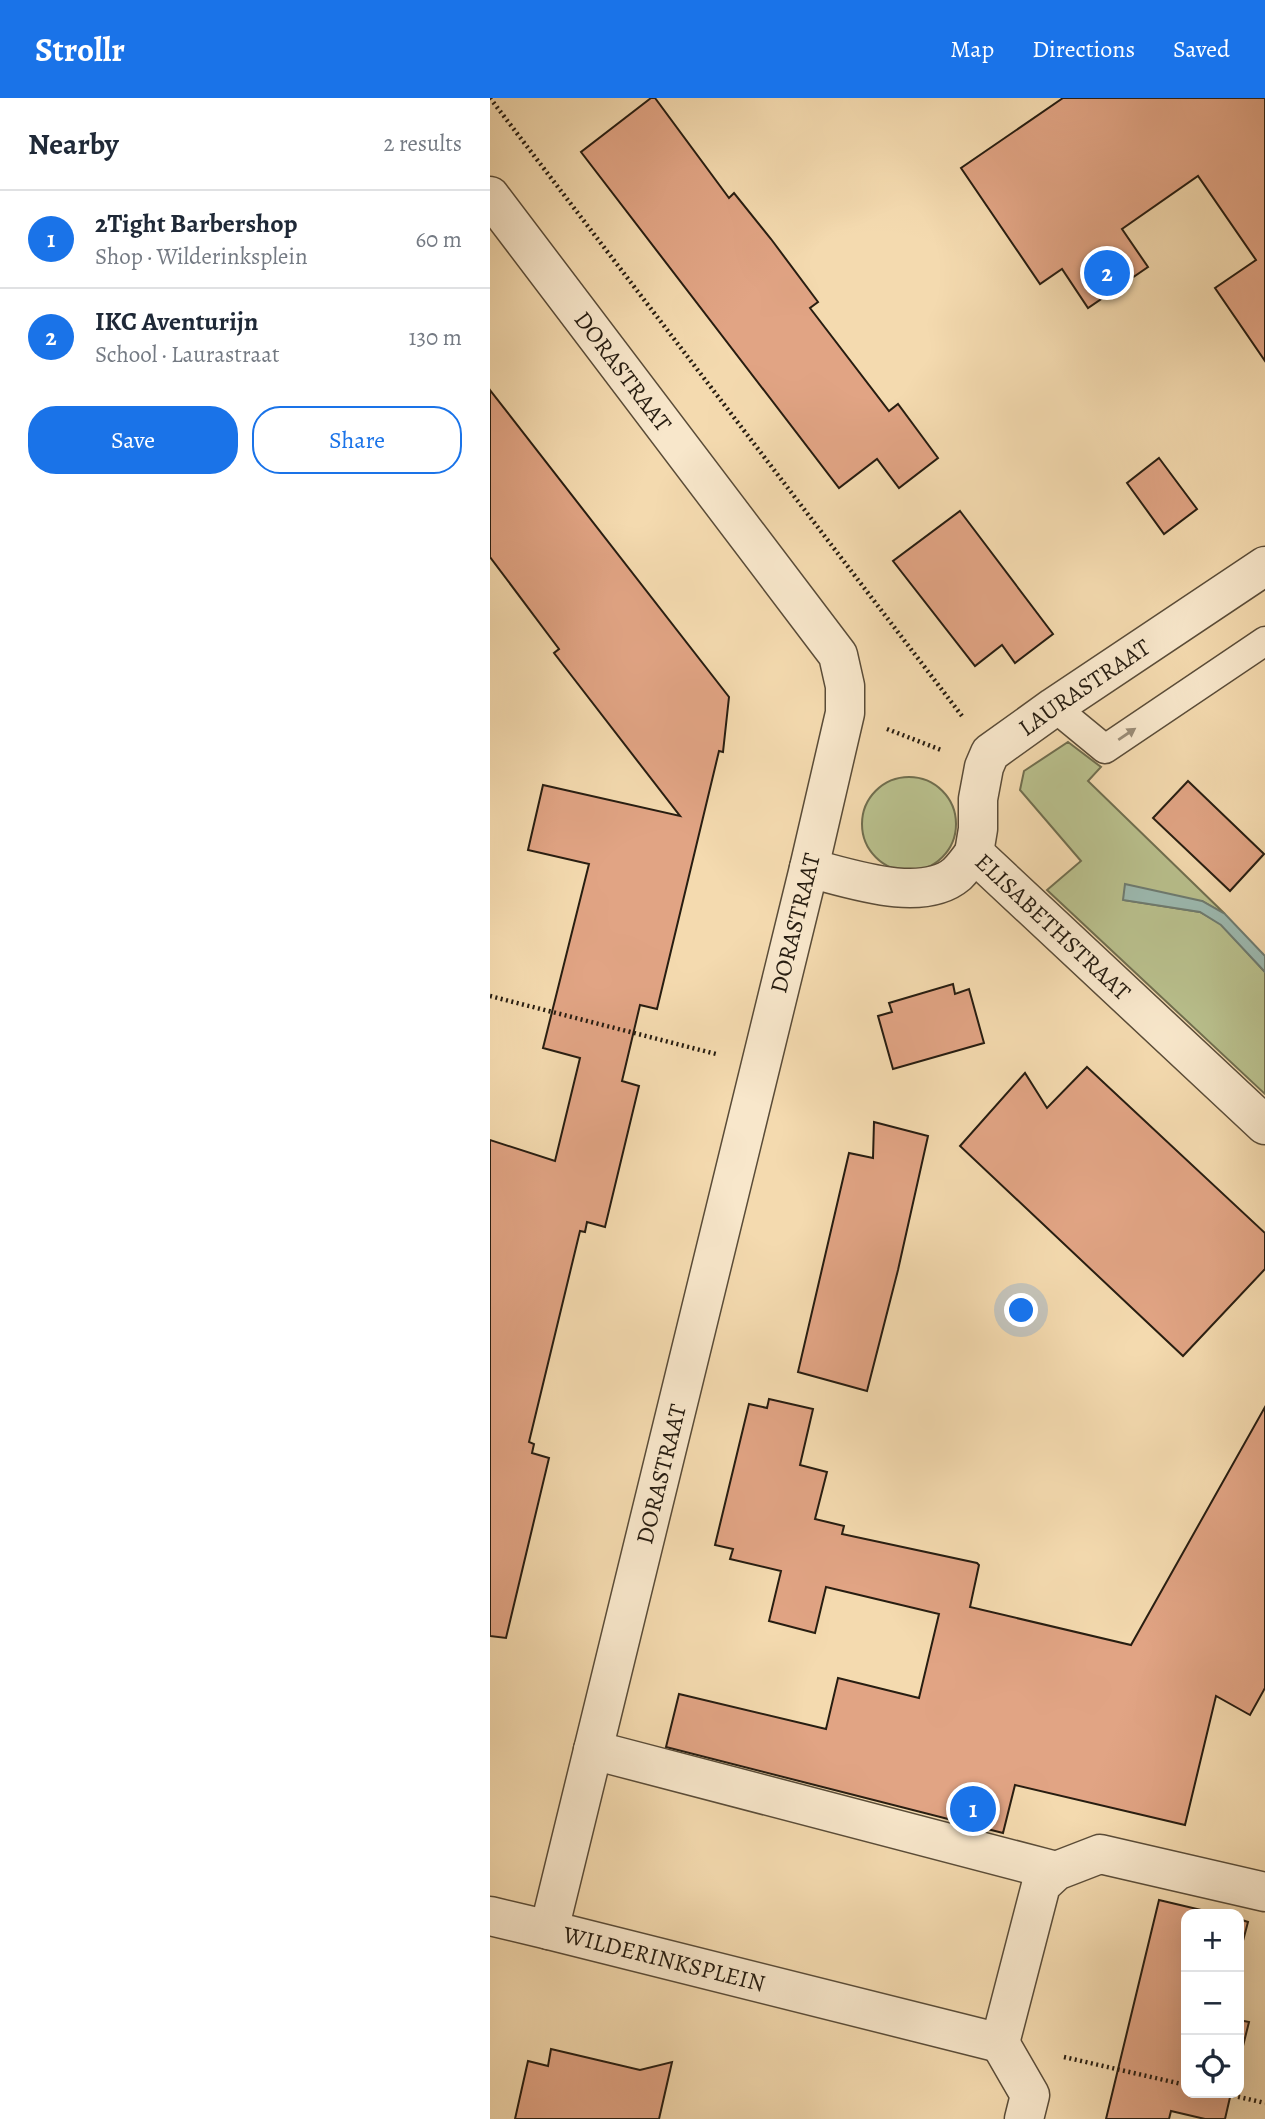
<!DOCTYPE html>
<meta charset="utf-8">
<style>
:root{--surface:#fff;--page:#f2f2f3;--text:#1f2937;--muted:#747a83;--line:#e0e1e3;--accent:#1a73e8}
body{margin:0;font-family:Alegreya,serif;background:var(--page);color:var(--text)}
.controls{position:absolute;right:21px;bottom:21px;display:grid;overflow:hidden;border-radius:14px;box-shadow:0 7px 28px #0002}
.controls button{width:63px;height:63px;display:grid;place-items:center;padding:0;border:0;border-bottom:2px solid var(--line);background:var(--surface);color:var(--text);font:35px sans-serif}
.you{position:absolute;left:532px;top:1213px;width:24px;height:24px;margin:-18px;border:5px solid #fff;border-radius:50%;background:#1a73e8;box-shadow:0 0 0 10px #1a73e833}
.badge{display:grid;place-items:center;width:46px;height:46px;border-radius:50%;background:var(--accent);color:#fff;font-size:23px;font-weight:700}
.pin{position:absolute;translate:-50% -50%;border:4px solid #fff;box-shadow:0 2px 7px #0006}
.list{margin:0;padding:0;list-style:none}
h2{display:flex;justify-content:space-between;align-items:center;height:91px;margin:0;padding:0 28px;font-size:30px}
h2 small{font-size:23px;font-weight:400;color:var(--muted)}
.list li{display:grid;grid-template-columns:46px 1fr auto;gap:21px;align-items:center;box-sizing:border-box;height:98px;padding:0 28px;border-top:2px solid var(--line)}
.list b{display:block;font-size:26px;white-space:nowrap}
.list p{margin:0;font-size:23px;white-space:nowrap;color:var(--muted)}
.list em{font-size:23px;font-style:normal;color:var(--muted)}
.actions{display:flex;gap:14px;padding:21px 28px}
.actions a{flex:1;padding:16px 0;border:2px solid var(--accent);border-radius:28px;text-align:center;font-size:24px;color:var(--accent)}
.actions .main{background:var(--accent);color:#fff}
.icon{flex:none;width:38px;height:38px;fill:none;stroke:currentColor;stroke-width:2;stroke-linecap:round;stroke-linejoin:round}
.map{position:relative;flex:none;width:775px;height:2021px;overflow:hidden}
header{display:flex;align-items:center;gap:42px;box-sizing:border-box;height:98px;padding:0 35px;background:var(--accent);color:#fff}
header strong{font-size:33px}
nav{display:flex;gap:38px;margin-inline-start:auto;font-size:24px}
main{display:flex}
aside{flex:1;background:var(--surface)}
.map>svg:first-child{display:block}
.green{fill:#b9c08d;stroke:#706e4f;stroke-width:2}
.water{fill:#9cbab1;stroke:#6d7b71;stroke-width:2}
.building{fill:#e1a484;stroke:#271d11;stroke-width:2}
.lines{fill:none;stroke-linecap:round;stroke-linejoin:round}
.service-casing{stroke:#5a4c38;stroke-width:31}
.pedestrian-casing{stroke:#5a4c38;stroke-width:41}
.minor-casing{stroke:#5a4c38;stroke-width:41}
.path{stroke:#271d11;stroke-width:4.5;stroke-dasharray:2 3.5;stroke-linecap:butt}
.service{stroke:#f8e7cb;stroke-width:28}
.pedestrian{stroke:#f8e7cb;stroke-width:38}
.minor{stroke:#f8e7cb;stroke-width:38}
.oneway{fill:#9a8c77}
.labels{text-anchor:middle;stroke-width:7;stroke-linejoin:round;paint-order:stroke}
.street-label{font-size:24px;fill:#271d11;stroke:#f8e7cb}
</style>
<header>
<strong>Strollr</strong>
<nav><a>Map</a><a>Directions</a><a>Saved</a></nav>
</header>
<main>
<aside>
<h2>Nearby<small>2 results</small></h2>
<ul class="list">
<li><span class="badge">1</span><div><b>2Tight Barbershop</b><p>Shop · Wilderinksplein</p></div><em>60 m</em></li>
<li><span class="badge">2</span><div><b>IKC Aventurijn</b><p>School · Laurastraat</p></div><em>130 m</em></li>
</ul>
<div class="actions"><a class="main">Save</a><a>Share</a></div>
</aside>
<div class="map">
<svg width="775" height="2021" viewBox="0 0 775 2021">
<rect width="100%" height="100%" fill="#f4daaf"/>
<filter id="stains"><feTurbulence type="fractalNoise" baseFrequency=".00286" numOctaves="4"/><feColorMatrix values="0 0 0 0 .2 0 0 0 0 .09 0 0 0 0 .02 0 0 0 .5 -.17"/></filter>
<radialGradient id="worn" r=".72"><stop offset=".6" stop-color="#630" stop-opacity="0"/><stop offset="1" stop-color="#630" stop-opacity=".3"/></radialGradient>
<g class="green">
<path d="M578,644L611,669L598,683L735,816L712,803L634,802L710,814L731,826L775,874V996L557,792L591,763L530,692L534,673Z"/>
<circle cx="419" cy="726" r="47"/>
</g>
<path class="water" d="M635,786L712,803L735,816L775,858V874L731,827L710,814L633,802Z"/>
<g class="building">
<path d="M161,0H165L239,100L244,95L281,141L328,204L320,210L399,313L408,306L448,360L409,390L387,361L349,390L91,54Z"/>
<path d="M573,0H775V263L725,190L766,162L708,78L632,131L658,169L598,210L572,171L550,186L471,70Z"/>
<path d="M0,292L239,599L233,654L229,653L167,911L150,907L132,983L149,988L115,1129L97,1124L95,1134L90,1133L39,1344L44,1346L42,1355L59,1360L16,1540L0,1538V1042L65,1063L90,960L53,950L99,766L38,752L53,687L190,718L64,555L69,551L0,459Z"/>
<path d="M669,360L707,411L674,436L637,385Z"/>
<path d="M470,413L563,536L525,565L512,547L485,568L403,463Z"/>
<path d="M698,683L774,756L740,793L663,720Z"/>
<path d="M463,886L465,896L479,891L494,945L403,971L388,918L402,914L399,905Z"/>
<path d="M597,969L775,1135V1171L693,1258L470,1048L535,975L557,1010Z"/>
<path d="M384,1024L438,1038L408,1172L377,1293L308,1274L359,1055L383,1060Z"/>
<path d="M279,1301L323,1311L310,1367L337,1374L325,1421L354,1428L352,1436L487,1465L489,1467L480,1509L641,1547L775,1309V1590L760,1617L726,1598L695,1727L525,1687L513,1735L176,1649L189,1596L336,1631L348,1580L429,1600L449,1516L336,1489L325,1535L279,1523L291,1473L240,1461L243,1451L225,1447L259,1306L277,1310Z"/>
<path d="M669,1802L728,1816H696V1995H741L735,2021H715L681,2013L679,2021H616Z"/>
<path d="M749,1821L758,1824L749,1858Z"/>
<path d="M749,1922L759,1924L749,1964Z"/>
<path d="M61,1951L150,1972L182,1964L169,2021H25L38,1963L58,1968Z"/>
</g>
<g class="lines">
<g class="service-casing">
<path id="service" d="M564,609L615,651L775,543"/>
</g>
<g class="pedestrian-casing">
<path id="pedestrian" d="M103,1652L566,1773"/>
</g>
<g class="minor-casing">
<g id="minor">
<path id="s1" d="M0,98L348,557L355,588V615L319,770L59,1832L510,1945L551,1787L566,1773L610,1756L775,1794"/>
<path id="s2" d="M484,755L488,731V701L494,669L500,655L564,609L775,468"/>
<path id="s3" d="M484,755L775,1027"/>
<path d="M319,770C359,780 432,806 467,776C473,770 479,762 484,755"/>
<path d="M0,1818L59,1832"/>
<path d="M510,1945L540,1997L534,2021"/>
</g>
</g>
<g class="path">
<path d="M0,0L472,618"/>
<path d="M397,631L451,652"/>
<path d="M0,898L226,956"/>
<path d="M574,1959L696,1987"/>
<path d="M732,1995L775,2005"/>
</g>
<use href="#service" class="service"/>
<use href="#pedestrian" class="pedestrian"/>
<use href="#minor" class="minor"/>
</g>
<defs><path id="oneway-solid" d="M-6-.8H1V-3.2L6.5 0L1 3.2V.8H-6Z" transform="scale(1.75)"/></defs>
<use class="oneway" href="#oneway-solid" transform="translate(637 636) rotate(-34)"/>
<g class="labels">
<g class="street-label">
<text dy="8" stroke="none"><textPath href="#s1" startOffset="220">DORASTRAAT</textPath></text>
<text dy="8" stroke="none"><textPath href="#s2" startOffset="217">LAURASTRAAT</textPath></text>
<text transform="translate(305 825) rotate(-76)" y="8">DORASTRAAT</text>
<text dy="8" stroke="none"><textPath href="#s3" startOffset="108">ELISABETHSTRAAT</textPath></text>
<text transform="translate(171 1376) rotate(-76)" y="8">DORASTRAAT</text>
<text dy="8" stroke="none"><textPath href="#s1" startOffset="2006">WILDERINKSPLEIN</textPath></text>
</g>
</g>
<rect width="100%" height="100%" filter="url(#stains)"/>
<rect width="100%" height="100%" fill="url(#worn)"/>
</svg>
<div class="controls">
<button>+</button>
<button>−</button>
<button><svg class="icon" aria-label="locate" viewBox="0 0 24 24"><circle cx="12" cy="12" r="6"/><path d="M12 2v4M12 18v4M2 12h4M18 12h4"/></svg></button>
</div>
<div class="you"></div>
<div class="pin badge" style="left:483px;top:1711px">1</div>
<div class="pin badge" style="left:617px;top:175px">2</div>
</div>
</main>
